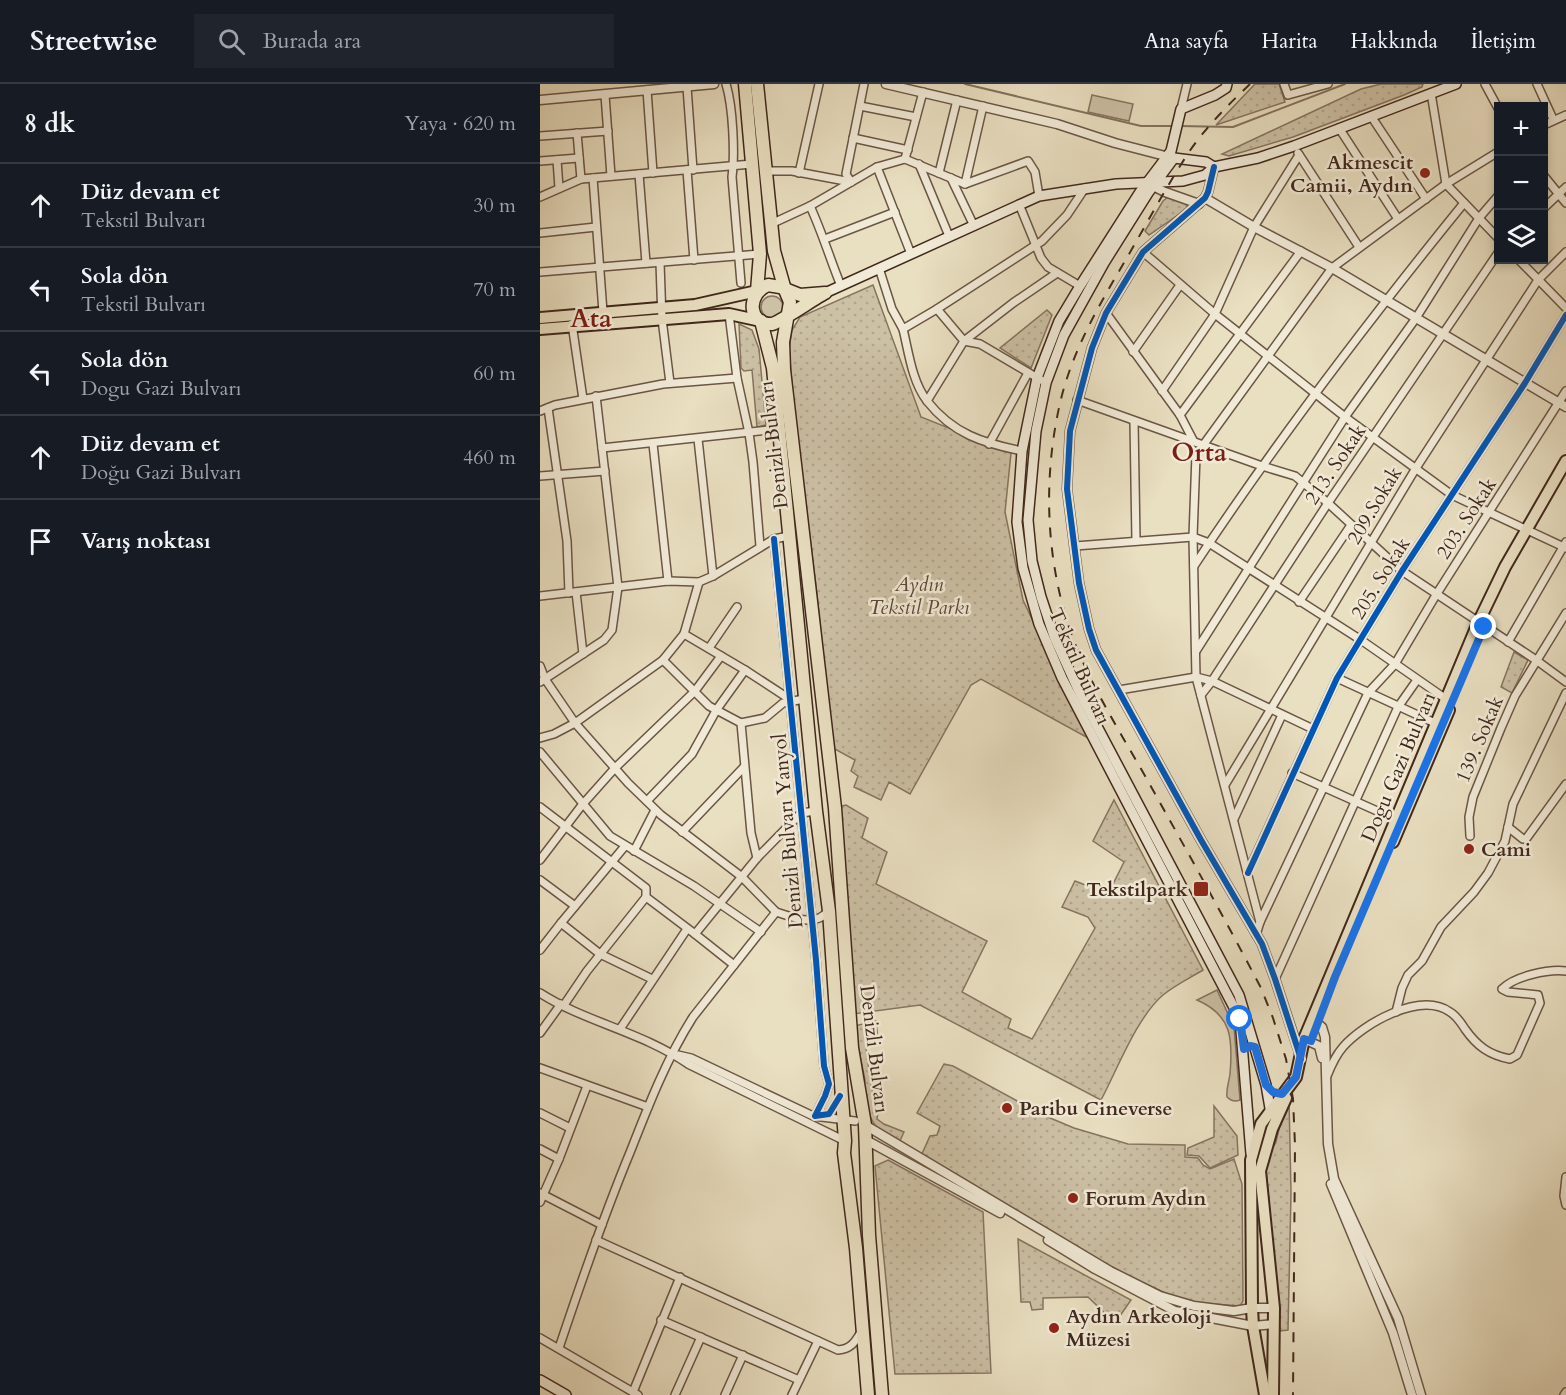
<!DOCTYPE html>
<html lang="tr">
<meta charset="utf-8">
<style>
:root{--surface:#171b24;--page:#20242c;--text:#f1f3f6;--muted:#9ea1a6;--line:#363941}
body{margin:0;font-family:Cardo,serif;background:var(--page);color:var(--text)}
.controls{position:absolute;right:18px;top:18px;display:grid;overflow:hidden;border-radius:0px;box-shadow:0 3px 9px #0003}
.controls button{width:54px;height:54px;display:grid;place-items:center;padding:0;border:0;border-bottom:2px solid var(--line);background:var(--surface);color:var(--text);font:30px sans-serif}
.stop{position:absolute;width:18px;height:18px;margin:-14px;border:4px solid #1a73e8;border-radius:50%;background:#fff}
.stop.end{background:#1a73e8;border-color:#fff;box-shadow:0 2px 6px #0008}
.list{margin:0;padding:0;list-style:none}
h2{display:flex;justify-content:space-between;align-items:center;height:78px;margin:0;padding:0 24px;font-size:26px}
h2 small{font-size:20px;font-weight:400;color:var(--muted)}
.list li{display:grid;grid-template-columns:39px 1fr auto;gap:18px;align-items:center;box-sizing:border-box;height:84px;padding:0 24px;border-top:2px solid var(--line)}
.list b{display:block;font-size:22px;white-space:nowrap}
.list p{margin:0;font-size:20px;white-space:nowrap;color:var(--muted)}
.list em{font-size:20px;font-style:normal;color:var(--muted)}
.icon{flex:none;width:33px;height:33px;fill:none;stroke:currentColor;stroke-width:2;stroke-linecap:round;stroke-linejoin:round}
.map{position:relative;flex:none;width:1026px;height:1311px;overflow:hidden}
header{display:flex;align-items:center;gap:36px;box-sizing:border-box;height:84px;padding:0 30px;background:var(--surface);border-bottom:2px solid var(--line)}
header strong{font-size:28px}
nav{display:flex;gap:33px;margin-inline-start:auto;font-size:21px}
.search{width:420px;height:54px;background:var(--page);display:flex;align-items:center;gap:15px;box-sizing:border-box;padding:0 21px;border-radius:0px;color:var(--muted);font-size:22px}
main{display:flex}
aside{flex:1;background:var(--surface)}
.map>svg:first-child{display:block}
.green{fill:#ccc0a5;stroke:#867460;stroke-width:1.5}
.park{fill:url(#park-dots);stroke:#867460;stroke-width:1.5}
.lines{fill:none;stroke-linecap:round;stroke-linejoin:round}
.stream{stroke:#84715d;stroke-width:2}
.minor-casing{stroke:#6b5645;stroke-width:10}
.tertiary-casing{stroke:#6b5645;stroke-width:11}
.secondary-casing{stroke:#41281c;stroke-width:12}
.primary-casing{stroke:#41281c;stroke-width:14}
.trunk-casing{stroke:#41281c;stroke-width:15}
.minor{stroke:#f1ead7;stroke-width:7}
.tertiary{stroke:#f1ead7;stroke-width:8}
.secondary{stroke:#f1ead7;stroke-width:9}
.primary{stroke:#e9dfc1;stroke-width:10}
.trunk{stroke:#e9dfc1;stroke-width:12}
.rail{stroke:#41281c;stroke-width:2;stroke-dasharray:10 10;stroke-linecap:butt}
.cycleway-casing{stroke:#f1ead7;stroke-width:10}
.cycleway{stroke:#0057b8;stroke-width:6}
.route{stroke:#1a73e8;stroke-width:8}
.poi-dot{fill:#8f2418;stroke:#f1ead7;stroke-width:2}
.labels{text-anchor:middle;stroke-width:5;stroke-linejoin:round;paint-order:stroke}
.poi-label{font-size:20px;font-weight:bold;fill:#41281c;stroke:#f1ead7;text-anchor:start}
.street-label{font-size:20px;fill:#41281c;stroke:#f1ead7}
.park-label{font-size:20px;font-style:italic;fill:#5d4637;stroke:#f1ead7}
.district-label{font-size:26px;font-weight:bold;fill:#7a1f14;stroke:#f1ead7}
</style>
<header>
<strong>Streetwise</strong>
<div class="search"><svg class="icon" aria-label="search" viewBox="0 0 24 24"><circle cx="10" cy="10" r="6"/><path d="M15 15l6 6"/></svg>Burada ara</div>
<nav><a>Ana sayfa</a><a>Harita</a><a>Hakkında</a><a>İletişim</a></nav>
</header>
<main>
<aside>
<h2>8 dk<small>Yaya · 620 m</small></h2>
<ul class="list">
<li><svg class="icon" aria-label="ahead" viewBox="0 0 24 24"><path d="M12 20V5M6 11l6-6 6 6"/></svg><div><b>Düz devam et</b><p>Tekstil Bulvarı</p></div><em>30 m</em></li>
<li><svg class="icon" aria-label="left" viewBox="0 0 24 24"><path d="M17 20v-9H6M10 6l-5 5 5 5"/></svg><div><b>Sola dön</b><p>Tekstil Bulvarı</p></div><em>70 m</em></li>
<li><svg class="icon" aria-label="left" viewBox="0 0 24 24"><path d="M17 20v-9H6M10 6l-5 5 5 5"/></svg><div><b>Sola dön</b><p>Dogu Gazi Bulvarı</p></div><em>60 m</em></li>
<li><svg class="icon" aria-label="ahead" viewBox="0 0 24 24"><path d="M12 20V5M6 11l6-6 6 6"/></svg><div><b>Düz devam et</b><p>Doğu Gazi Bulvarı</p></div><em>460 m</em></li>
<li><svg class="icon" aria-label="arrive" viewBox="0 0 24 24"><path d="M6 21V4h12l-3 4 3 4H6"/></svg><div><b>Varış noktası</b></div></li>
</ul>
</aside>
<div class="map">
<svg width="1026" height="1311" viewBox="0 0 1026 1311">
<defs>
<pattern id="park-dots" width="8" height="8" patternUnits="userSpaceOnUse" patternTransform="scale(1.5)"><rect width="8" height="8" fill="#ccc0a5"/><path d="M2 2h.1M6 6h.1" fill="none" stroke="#b0a58d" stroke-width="1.8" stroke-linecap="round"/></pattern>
</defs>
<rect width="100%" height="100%" fill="#e9dfc1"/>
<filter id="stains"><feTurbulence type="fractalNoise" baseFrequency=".00333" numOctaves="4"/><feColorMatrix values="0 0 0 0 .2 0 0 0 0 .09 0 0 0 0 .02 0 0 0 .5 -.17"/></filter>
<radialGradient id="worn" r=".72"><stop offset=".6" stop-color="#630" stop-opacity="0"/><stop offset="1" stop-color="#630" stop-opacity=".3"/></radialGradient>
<g class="green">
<path d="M552,11L593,20L589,37L548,28Z"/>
<circle cx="232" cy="223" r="11"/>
<path d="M677,906L694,943L700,1016C695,1018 691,1017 687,1013C686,1005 689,998 690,990C693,955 692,931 657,916Z"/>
</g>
<g class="park">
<path d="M715,0H739L745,18L676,41Z"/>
<path d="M841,0H883L882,3L864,11L753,53L689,72L682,70L821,5Z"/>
<path d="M628,113L645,119L648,124L609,151L605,147L623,117Z"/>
<path d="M333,201L381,333L471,369L465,428L483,516L548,654L441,595L431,601L370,710L349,698L341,716L314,703L318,692L311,687L315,676L293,664L277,510L256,342L249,266L252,246L260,233Z"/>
<path d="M507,226L512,231L491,284L460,264Z"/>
<path d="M199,240L212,246L219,265L226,341L217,343L212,286L204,287L201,284Z"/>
<path d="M974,568L988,576L972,609L961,603Z"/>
<path d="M574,716L663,886C650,894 635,901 623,911C597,933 577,986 561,1016L380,921L313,930L297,723L306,721L328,734L322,754L347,768L336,800L447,857L422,908L471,935L468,944L492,955L555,844L548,833L522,823L535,797L568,810L584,778L553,757Z"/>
<path d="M336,937L338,956L332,962L326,963L331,1001L338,1028L337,1035L344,1040L364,1048L359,1059C350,1053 338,1047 333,1038C327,1028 321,1007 325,996L314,942Z"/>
<path d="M404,980L413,982L503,1031L534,1044L588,1060L645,1061V1073L658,1074L663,1081L670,1085L694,1075L702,1100L703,1217L700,1222L646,1218L589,1193L485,1134L381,1072L390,1052L397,1051L400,1042L377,1029Z"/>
<path d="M749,1016L751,1109L748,1246L740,1247L726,1084L729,1070L736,1058L744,1023Z"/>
<path d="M674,1022L697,1052L698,1071L670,1084L659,1072L647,1071L648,1064L674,1053Z"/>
<path d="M348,1076L443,1128L451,1289L355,1290L335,1082Z"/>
<path d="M478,1155L591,1216L575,1239L548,1213L503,1214V1225L492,1226L490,1218H481Z"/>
</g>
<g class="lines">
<g class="stream">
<path d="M425,0L601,42H633"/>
<path d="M639,42L693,43L805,0"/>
</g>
<g class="minor-casing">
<g id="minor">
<path d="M186,0C193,23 195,69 192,93L201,199"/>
<path d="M744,0L748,11L788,0"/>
<path d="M945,0L958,24"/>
<path d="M997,0L1013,35"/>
<path d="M147,3L153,86"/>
<path d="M107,6L113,89"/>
<path d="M891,9L906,100L958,154"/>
<path d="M65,11L71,92"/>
<path d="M320,22L376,33"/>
<path d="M641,25L647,0"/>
<path d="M831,32L886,115"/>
<path d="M1004,41L1026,31"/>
<path d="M799,44L858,135"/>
<path d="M37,49L41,95"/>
<path d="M0,52L68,47"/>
<path d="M313,54L368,66"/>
<path d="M758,69L819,163"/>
<path d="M365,75L383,8"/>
<path d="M17,76L19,104"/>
<path d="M0,77L39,74"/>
<path d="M379,80L409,152"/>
<path d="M337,83L371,170"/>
<path d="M147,86L154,176"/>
<path d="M225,87H252L311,98L306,90L324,0"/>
<path d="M259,89L279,0"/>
<path d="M399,89L417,16"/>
<path d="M99,90L106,179"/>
<path d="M1004,92L1026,119"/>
<path d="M53,94L63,228"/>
<path d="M411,94L434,142"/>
<path d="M425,100L443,22"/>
<path d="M0,113L41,95L212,80"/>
<path d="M479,120L501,174L508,183L540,202"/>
<path d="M270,122C282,148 290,175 301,202"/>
<path d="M1004,124L1026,103"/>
<path d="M231,140L270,122L337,83L365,75L425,100L488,77L495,88L499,112"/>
<path d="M0,149L56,143"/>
<path d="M285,155L355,128"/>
<path d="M603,168L675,230L805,333L912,411L1026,464"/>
<path d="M979,176L1026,224"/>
<path d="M120,179L122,235L130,299"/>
<path d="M339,184L352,225L363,245L397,225L502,157L527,131L545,104"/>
<path d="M0,188L220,170"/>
<path d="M566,229L640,331L653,356"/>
<path d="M189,230L197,294L209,349L213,378L220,462"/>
<path d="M32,240L43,315"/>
<path d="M363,245C369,270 372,297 387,317L424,257L397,225"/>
<path d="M424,257L473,219L517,189"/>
<path d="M424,257L440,260L501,296"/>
<path d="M593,268L640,201"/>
<path d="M622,307L675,230L714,143L759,71"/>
<path d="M537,316L722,382L755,392L788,419L862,487L996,576L1026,598"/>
<path d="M387,317C413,350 443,359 482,367"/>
<path d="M8,324L27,457L29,509"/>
<path d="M0,327L15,321L123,300L197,294"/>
<path d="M640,331L761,167"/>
<path d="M594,337L596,457"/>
<path d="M158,355L173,492"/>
<path d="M113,360L128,497"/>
<path d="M449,360L488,289"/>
<path d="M62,364L238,345"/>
<path d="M0,392L65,387"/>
<path d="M234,455L276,876L284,982L289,1000L285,1012L275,1032L289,1030L300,1013"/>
<path d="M535,462L653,453L669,459L821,556L906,615"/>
<path d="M654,482C737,356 829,236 924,119"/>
<path d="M159,498L144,550L205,586L251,616"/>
<path d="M36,508L43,570"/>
<path d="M0,512L128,497L159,498L173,492L234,455L249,452"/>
<path d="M759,518L811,441"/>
<path d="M968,558L1026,458"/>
<path d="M169,564L197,523"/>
<path d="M656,567L805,333L876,234L939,134L958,112"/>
<path d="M123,576L169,622L201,639L211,749L217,774"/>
<path d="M0,582L5,595L35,639L123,576L144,550"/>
<path d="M797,594L895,639"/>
<path d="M0,598L64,556L72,546L78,503L56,312"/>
<path d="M579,606L656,593L672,597L773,645"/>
<path d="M661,611L672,597L788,419L958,169"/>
<path d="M201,639L225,634L243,619L264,615"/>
<path d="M0,654L14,650L35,639L88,699L121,731L202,793L236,828"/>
<path d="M0,668L70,752L154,802L221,848"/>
<path d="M752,689L855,735"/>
<path d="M685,701L876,384L998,196L1026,168"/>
<path d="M107,717L152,670L177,625L205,586"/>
<path d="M0,723L106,804V813L155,850"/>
<path d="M694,735L742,631"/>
<path d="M968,743L983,755H986L1026,700"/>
<path d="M142,748L204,683"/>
<path d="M930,752L929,733L933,713L961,644L975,612L1026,529"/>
<path d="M94,767L115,726"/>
<path d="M0,776L42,721L75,684L155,607L181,572"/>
<path d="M708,788L797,594L862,487L985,299L1026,231"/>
<path d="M0,796L35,822"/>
<path d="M720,838L828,609L855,580L896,511L1026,307"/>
<path d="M21,839L85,762"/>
<path d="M716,851L720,838L656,593L653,453L656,371L792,184L906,100L958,68"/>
<path d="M0,866L21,839L60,870L112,895"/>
<path d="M194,881L155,850L217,774L261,729L276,727"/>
<path d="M735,895L858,623L877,596"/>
<path d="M0,909C45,938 102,948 148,980L305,1057"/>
<path d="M24,921L47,887L106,813"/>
<path d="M856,928L862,904L868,891L882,877L901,843L934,808L948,789L965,757L973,720L1026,609"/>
<path d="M80,945L147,845"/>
<path d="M0,949L21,920"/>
<path d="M138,971L151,974L273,1032L315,1037"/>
<path d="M0,984L108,1023"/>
<path d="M787,992C791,982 795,972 803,963C823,940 880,907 910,928C917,932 921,939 925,945C937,962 949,971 970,975L977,971L1000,919L998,911L968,908L962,905C975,892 1008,885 1026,887"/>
<path d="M0,1029L30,1044"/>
<path d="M0,1065L19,1075"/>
<path d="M1026,1093L1024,1112L1026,1121"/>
<path d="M0,1109L62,1141"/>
<path d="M0,1118L19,1075L47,1002"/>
<path d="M56,1156L298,1266C311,1265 315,1258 321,1248"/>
<path d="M121,1236L259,1296"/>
<path d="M0,1254L98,1311"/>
<path d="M19,1264C41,1198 64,1131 91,1066C109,1020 127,974 153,933L236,828C253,833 275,844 288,827"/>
<path d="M93,1308L140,1193"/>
<path d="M135,1311L161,1253"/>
<path d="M185,1311L203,1271"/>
<path d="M252,1311L278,1257"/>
<path d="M1024,1311L1026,1308"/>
</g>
</g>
<g class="tertiary-casing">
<g id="tertiary">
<path d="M346,0L517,40L575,59L633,74"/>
<path d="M0,16L174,0"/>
<path d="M674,83L668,108L665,114L603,168L566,229L552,264L530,347L527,405L539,499L549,545L556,566L661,756L722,860L735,895L760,971"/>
<path d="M607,99L625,108L659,120"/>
<path d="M665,114L714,143L792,184L1026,323"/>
<path d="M777,939L782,943L785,953L788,1060L794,1095L858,1234L881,1311"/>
<path d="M764,955L779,962L782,974"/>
<path d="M325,1041L570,1187L620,1212L654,1222L694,1227L712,1224H734"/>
<path d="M326,1056L460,1129"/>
<path d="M791,1100L853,1249L872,1311"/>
<path d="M508,1156L555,1185L635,1227L713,1242L734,1240"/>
</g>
</g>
<g class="secondary-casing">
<g id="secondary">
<path d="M687,0L686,4L675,11L641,25L631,67L600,108L540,202L519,237L497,294L482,367L477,438L483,484L499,540L522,594L700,935L711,1070"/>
<path d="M634,74L608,109L564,179L524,251L506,299L496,347L488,436L492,477L501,513L515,555L541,612L699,911L726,1001L731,1030"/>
<path d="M634,74L666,78L674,83"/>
<path d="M674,83L718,74L754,62L916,0"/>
<path d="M285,209L499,112L576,100L643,97L665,91L674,83"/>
<path d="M0,1296L26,1311"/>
</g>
</g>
<g class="primary-casing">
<g id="primary">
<path d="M0,234L155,221L217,207"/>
<path d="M0,245L189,230L221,237"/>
<path d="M853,758L909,626"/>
<path d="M725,1311L713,1242L712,1224L711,1076L721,1040L756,993L764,955L772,936L938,539L965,483L1026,377"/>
<path d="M733,1311L734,1224L720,1087L732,1045L746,1014"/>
</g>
</g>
<g class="trunk-casing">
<g id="trunk">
<path d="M205,0L220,170L217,207"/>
<path d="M217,0L234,167L245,206L250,218L243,258L244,286L295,724L312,964L325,1041L329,1151L342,1311"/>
<path d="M228,201L240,203L260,211L285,209C275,214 239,239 232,240C208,241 206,210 228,201Z"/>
<path d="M221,237L233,284L276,727L289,827L305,1057L304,1069L316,1164L328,1311"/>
</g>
</g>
<use href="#minor" class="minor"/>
<use href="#tertiary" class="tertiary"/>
<use href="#secondary" class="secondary"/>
<use href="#primary" class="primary"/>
<use href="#trunk" class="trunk"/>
<path class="rail" d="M710,0C688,21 666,43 649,68C626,103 606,141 585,177C559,221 533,266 521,315C503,390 505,472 530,546C549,600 581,649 609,699C647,767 685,835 721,904L733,934L746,975L753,1015L755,1061L753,1311"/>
<g class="cycleway-casing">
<g id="cycleway">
<path d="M674,83L668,108L665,114L603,168L566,229L552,264L530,347L527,405L539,499L549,545L556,566L661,756L722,860L735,895L761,975"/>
<path d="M234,455L276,876L284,982L289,1000L285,1012L275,1032L289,1030L300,1012"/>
<path d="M708,789L797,594L862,487L985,299L1026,231"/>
</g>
</g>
<use href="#cycleway" class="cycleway"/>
</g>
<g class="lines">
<path class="route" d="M700,935L704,965L710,962L715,963L726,1001L733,1008L742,1010L756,993L764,955L771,957L795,893L944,543"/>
</g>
<g class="poi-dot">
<circle cx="885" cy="89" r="6"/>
<circle cx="929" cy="765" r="6"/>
<rect x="653" y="797" width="16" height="16" rx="3"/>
<circle cx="467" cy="1024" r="6"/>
<circle cx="533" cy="1114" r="6"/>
<circle cx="514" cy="1244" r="6"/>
</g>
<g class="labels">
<g class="poi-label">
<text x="873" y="85" text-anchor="end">Akmescit<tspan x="873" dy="23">Camii, Aydın</tspan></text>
<text x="941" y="772">Cami</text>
<text x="648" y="812" text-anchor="end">Tekstilpark</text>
<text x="479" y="1031">Paribu Cineverse</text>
<text x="545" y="1121">Forum Aydın</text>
<text x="526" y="1239">Aydın Arkeoloji<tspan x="526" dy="23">Müzesi</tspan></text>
</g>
<g class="street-label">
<text transform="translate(233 361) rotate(-97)" y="7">Denizli Bulvarı</text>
<text transform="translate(795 380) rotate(-56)" y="7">213. Sokak</text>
<text transform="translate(834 421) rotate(-59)" y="7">209.Sokak</text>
<text transform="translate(926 434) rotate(-57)" y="7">203. Sokak</text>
<text transform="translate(840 494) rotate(-58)" y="7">205. Sokak</text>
<text transform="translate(540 582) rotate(66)" y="7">Tekstil Bulvarı</text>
<text transform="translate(939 655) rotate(-67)" y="7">139. Sokak</text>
<text transform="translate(858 683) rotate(-67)" y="7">Dogu Gazi Bulvarı</text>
<text transform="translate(247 747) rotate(-95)" y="7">Denizli Bulvarı Yanyol</text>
<text transform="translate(335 965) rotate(83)" y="7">Denizli Bulvarı</text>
</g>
<g class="park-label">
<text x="379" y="507">Aydın<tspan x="379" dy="23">Tekstil Parkı</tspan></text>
</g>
<g class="district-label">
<text x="51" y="243">Ata</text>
<text x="659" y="377">Orta</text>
</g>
</g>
<rect width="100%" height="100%" filter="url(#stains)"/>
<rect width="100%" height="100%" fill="url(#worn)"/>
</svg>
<div class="controls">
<button>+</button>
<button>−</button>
<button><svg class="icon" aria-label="layers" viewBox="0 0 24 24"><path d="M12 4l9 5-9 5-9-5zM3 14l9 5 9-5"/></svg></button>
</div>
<div class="stop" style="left:700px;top:935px"></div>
<div class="stop end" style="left:944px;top:543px"></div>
</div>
</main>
